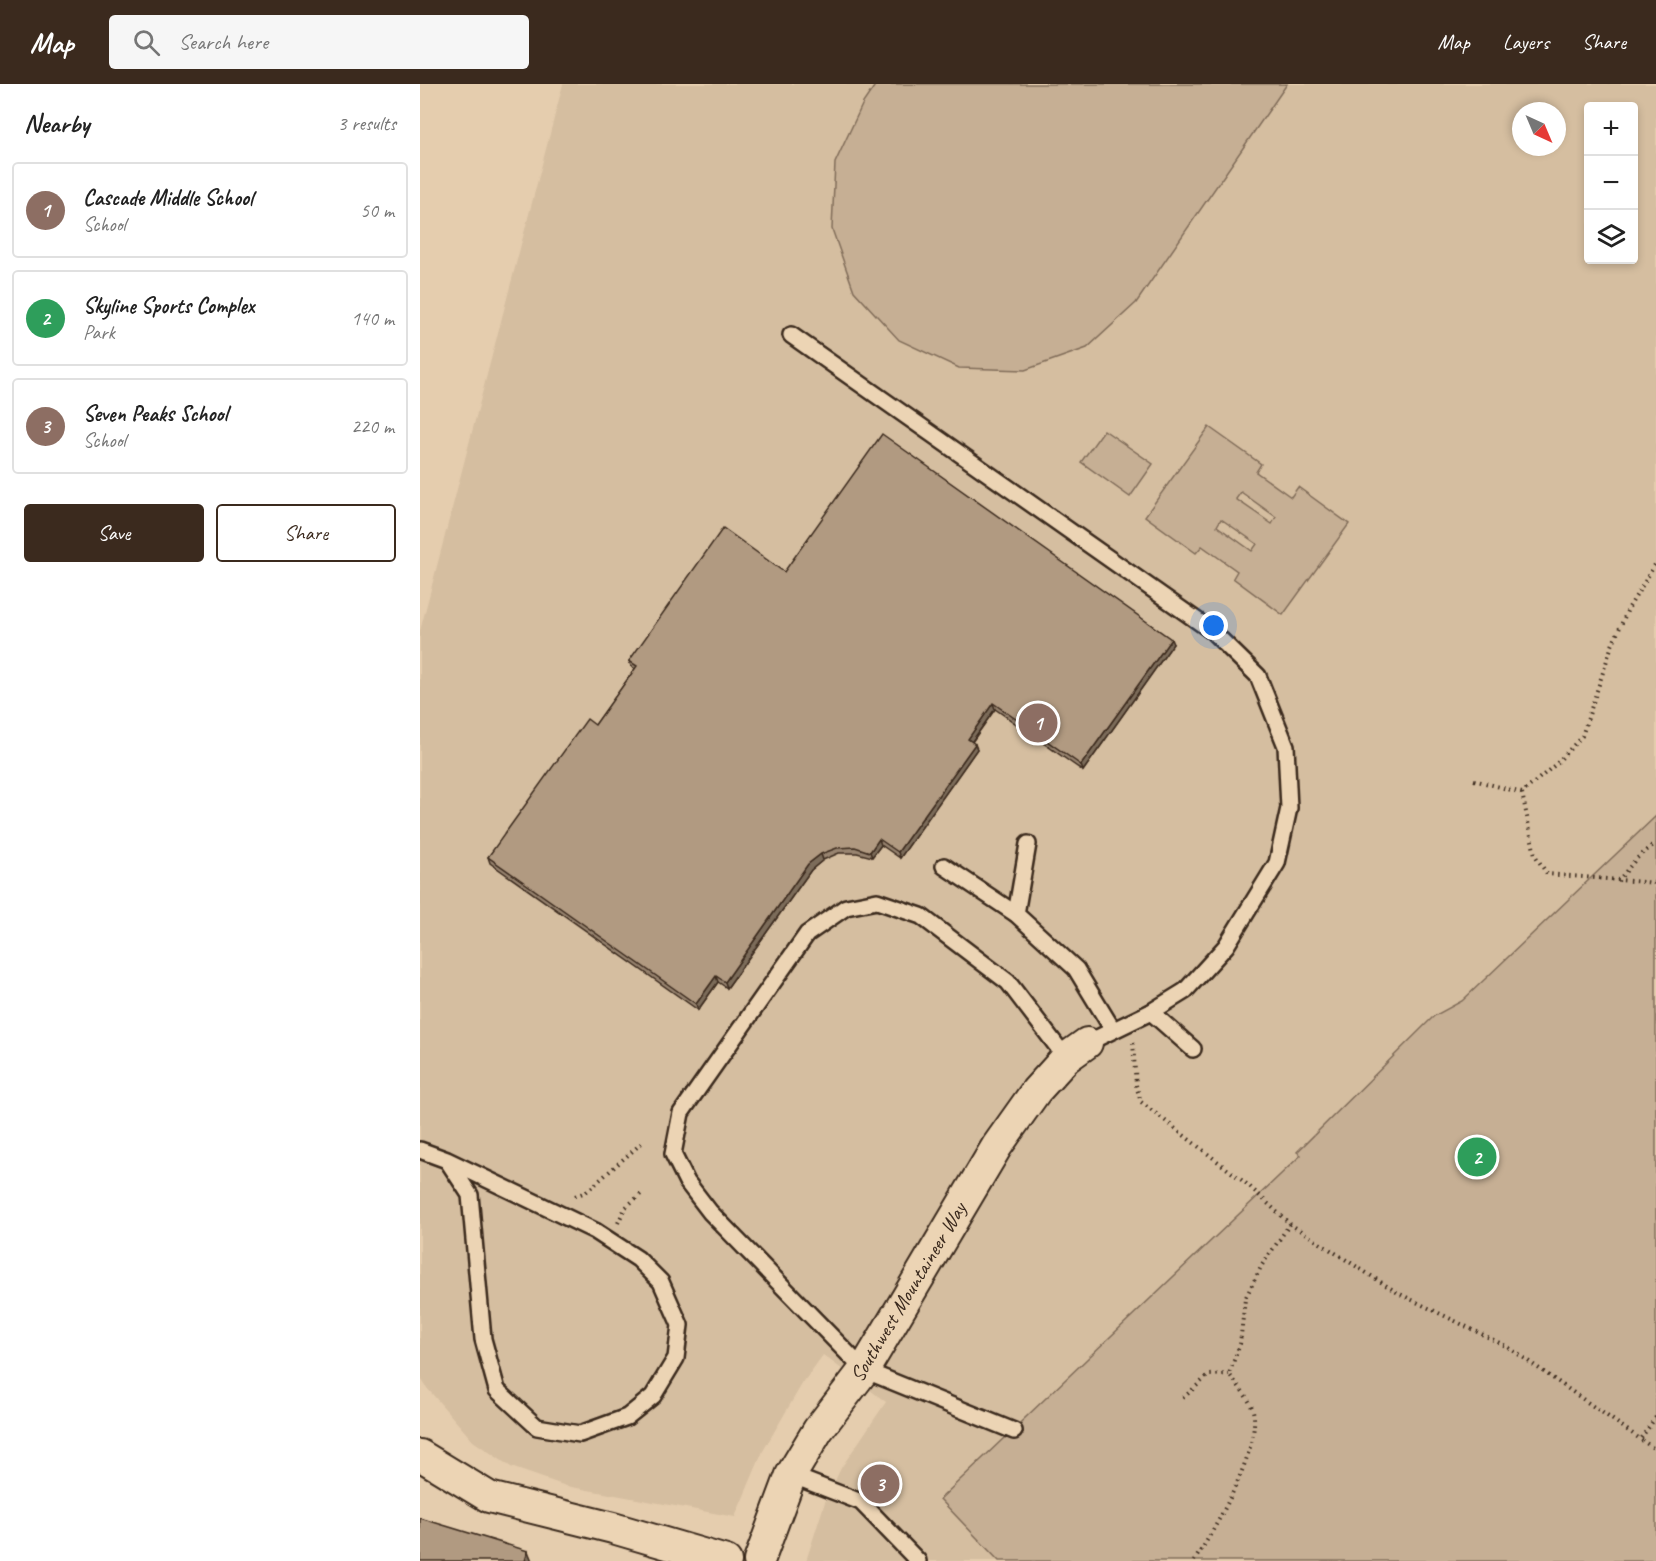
<!DOCTYPE html>
<meta charset="utf-8">
<style>
:root{--surface:#fff;--page:#f6f6f6;--text:#222;--muted:#767676;--line:#e0e0e0;--accent:#3b2a1e}
body{margin:0;font-family:Caveat,sans-serif;background:var(--page);color:var(--text)}
.controls{position:absolute;right:18px;top:18px;display:grid;overflow:hidden;border-radius:6px;box-shadow:0 3px 9px #0003}
.controls button{width:54px;height:54px;display:grid;place-items:center;padding:0;border:0;border-bottom:2px solid var(--line);background:var(--surface);color:var(--text);font:30px sans-serif}
.compass{position:absolute;left:1092px;top:18px;width:54px;height:54px;border-radius:50%;background:var(--surface);box-shadow:0 3px 9px #0003;rotate:136deg}
.you{position:absolute;left:794px;top:542px;width:21px;height:21px;margin:-15px;border:4px solid #fff;border-radius:50%;background:#1a73e8;box-shadow:0 0 0 9px #1a73e833}
.badge{display:grid;place-items:center;width:39px;height:39px;border-radius:50%;background:var(--accent);color:#fff;font-size:20px;font-weight:700}
.pin{position:absolute;translate:-50% -50%;border:3px solid #fff;box-shadow:0 2px 6px #0006}
.list{margin:0;padding:0;list-style:none}
h2{display:flex;justify-content:space-between;align-items:center;height:78px;margin:0;padding:0 24px;font-size:26px}
h2 small{font-size:20px;font-weight:400;color:var(--muted)}
.list li{display:grid;grid-template-columns:39px 1fr auto;gap:18px;align-items:center;box-sizing:border-box;height:96px;margin:0 12px 12px;padding:0 12px;border:2px solid var(--line);border-radius:6px}
.list b{display:block;font-size:22px;white-space:nowrap}
.list p{margin:0;font-size:20px;white-space:nowrap;color:var(--muted)}
.list em{font-size:20px;font-style:normal;color:var(--muted)}
.actions{display:flex;gap:12px;padding:18px 24px}
.actions a{flex:1;padding:14px 0;border:2px solid var(--accent);border-radius:6px;text-align:center;font-size:21px;color:var(--accent)}
.actions .main{background:var(--accent);color:#fff}
.icon{flex:none;width:33px;height:33px;fill:none;stroke:currentColor;stroke-width:2;stroke-linecap:round;stroke-linejoin:round}
.map{position:relative;flex:none;width:1236px;height:1477px;overflow:hidden}
header{display:flex;align-items:center;gap:36px;box-sizing:border-box;height:84px;padding:0 30px;background:var(--accent);color:#fff}
header strong{font-size:28px}
nav{display:flex;gap:33px;margin-inline-start:auto;font-size:21px}
.search{width:420px;height:54px;background:var(--page);display:flex;align-items:center;gap:15px;box-sizing:border-box;padding:0 21px;border-radius:6px;color:var(--muted);font-size:22px}
main{display:flex}
aside{flex:1;background:var(--surface)}
.map>svg:first-child{display:block}
.built{fill:#d5bea0;fill-rule:evenodd}
.green{fill:#c6af94;stroke:#806c59;stroke-width:1.5;fill-rule:evenodd}
.lines{fill:none;stroke-linecap:round;stroke-linejoin:round}
.lane-casing{stroke:#3b2a1e;stroke-width:20}
.street-casing{stroke:#3b2a1e;stroke-width:34}
.path{stroke:#3b2a1e;stroke-width:4;stroke-dasharray:1.5 4.5;stroke-linecap:butt}
.lane{stroke:#ecd4b4;stroke-width:15}
.street{stroke:#ecd4b4;stroke-width:30}
.wall{fill:#98846f;stroke:#3b2a1e;stroke-width:1.5}
.shaded-wall{fill:#7c6c5a;stroke:#3b2a1e;stroke-width:1.5}
.building{fill:#b19a81;stroke:#3b2a1e;stroke-width:1.5}
.labels{text-anchor:middle;stroke-width:5;stroke-linejoin:round;paint-order:stroke}
.street-label{font-size:21px;fill:#3b2a1e;stroke:#ecd4b4}
</style>
<header>
<strong>Map</strong>
<div class="search"><svg class="icon" aria-label="search" viewBox="0 0 24 24"><circle cx="10" cy="10" r="6"/><path d="M15 15l6 6"/></svg>Search here</div>
<nav><a>Map</a><a>Layers</a><a>Share</a></nav>
</header>
<main>
<aside>
<h2>Nearby<small>3 results</small></h2>
<ul class="list">
<li><span class="badge" style="background:#8d6e63">1</span><div><b>Cascade Middle School</b><p>School</p></div><em>50 m</em></li>
<li><span class="badge" style="background:#2e9e5b">2</span><div><b>Skyline Sports Complex</b><p>Park</p></div><em>140 m</em></li>
<li><span class="badge" style="background:#8d6e63">3</span><div><b>Seven Peaks School</b><p>School</p></div><em>220 m</em></li>
</ul>
<div class="actions"><a class="main">Save</a><a>Share</a></div>
</aside>
<div class="map">
<svg width="1236" height="1477" viewBox="0 0 1236 1477">
<rect width="100%" height="100%" fill="#e5cdae"/>
<filter id="ink" filterUnits="userSpaceOnUse"><feTurbulence type="fractalNoise" baseFrequency=".0167" numOctaves="2"/><feDisplacementMap in="SourceGraphic" scale="12" xChannelSelector="R" yChannelSelector="G"/><feConvolveMatrix kernelMatrix="1 2 1 2 8 2 1 2 1" color-interpolation-filters="sRGB"/></filter>
<g filter="url(#ink)">
<path class="built" d="M143,0H1236V732L521,1415L579,1477H386L405,1418L421,1384L466,1318L403,1271L382,1300L343,1367L315,1433L146,1402L91,1383L53,1357L7,1304L0,1293V547ZM1168,22H1214V176H1168ZM1101,27H1137V63H1101Z"/>
<g class="green">
<path d="M456,0H867L716,219L667,264L605,286L539,284L479,256L434,207L412,145L415,79L443,19Z"/>
<path d="M789,343L841,380L836,388L871,413L878,403L929,440L863,531L813,494L817,487L782,462L776,469L725,432ZM821,408L856,433L852,440L816,415ZM801,435L837,460L832,467L797,442Z"/>
<path d="M684,346L733,380L710,413L661,378Z"/>
<path d="M1236,732V1477H579L520,1415L881,1071L877,1068L1014,932L1042,917Z"/>
</g>
<g class="lines">
<g class="lane-casing">
<g id="lane">
<path d="M371,251L792,547L838,592L866,662L869,724L857,779L806,862L765,907L731,928L667,959"/>
<path d="M524,782L596,830L656,885L693,946"/>
<path d="M596,830L608,760"/>
<path d="M731,928L773,965"/>
<path d="M0,1066L27,1076L175,1147L218,1175L241,1198L260,1241L256,1274L233,1312L207,1333L160,1350L117,1343L77,1306L63,1255L50,1111L27,1076"/>
<path d="M594,1347L444,1286L290,1128L267,1098L253,1070L261,1029L387,850L426,823L457,817L501,832L588,898L646,974"/>
<path d="M371,1391L441,1418L498,1477"/>
</g>
</g>
<g class="street-casing">
<g id="street">
<path d="M0,1371L69,1413L193,1444L306,1477"/>
<path d="M339,1477L371,1391L398,1346L444,1286L577,1062L616,1007L646,974L667,959"/>
</g>
</g>
<g class="path">
<path d="M1054,696L1102,709L1136,680L1162,652L1191,564L1208,525L1236,479"/>
<path d="M1102,709L1115,771L1127,790L1236,799"/>
<path d="M1198,797L1216,775L1236,759"/>
<path d="M713,959L716,1001L721,1018L828,1101L870,1140L978,1209L1088,1263L1236,1366"/>
<path d="M155,1112L166,1108L224,1057"/>
<path d="M198,1139L205,1124L222,1109"/>
<path d="M763,1314L789,1291L809,1290"/>
<path d="M1221,1354L1236,1333"/>
<path d="M774,1477C795,1446 837,1371 834,1333C833,1317 818,1302 809,1290L820,1260L825,1215L842,1181L870,1140"/>
</g>
<use href="#lane" class="lane"/>
<use href="#street" class="street"/>
</g>
<path class="wall" d="M364,488L753,560L663,687L575,625L552,658L557,665L480,774L461,761L452,773L437,769H419L403,776L391,786L307,904L298,898L278,926L70,779L68,773L175,641L215,585L211,582L209,577Z"/>
<g class="shaded-wall">
<path d="M751,555L753,560L663,687L661,681Z"/>
<path d="M573,619L575,625L550,660L548,655Z"/>
<path d="M555,660L557,665L480,774L478,768Z"/>
<path d="M459,755L461,761L452,773L450,768Z"/>
<path d="M401,770L403,776L391,786L307,904L305,898L388,780Z"/>
<path d="M296,892L298,898L278,926L276,920Z"/>
<path d="M108,1467L112,1477H105Z"/>
</g>
<g class="building">
<path d="M462,350L751,555L661,681L573,619L548,655L555,660L478,768L459,755L450,768L435,763L417,764L401,770L388,780L305,898L296,892L276,920L68,773L167,635L175,641L217,582L209,577L303,444L364,488Z"/>
<path d="M0,1434L108,1467L105,1477H0Z"/>
</g>
</g>
<g class="labels">
<g class="street-label">
<text transform="translate(488 1208) rotate(-59)" y="7">Southwest Mountaineer Way</text>
</g>
</g>
</svg>
<div class="controls">
<button>+</button>
<button>−</button>
<button><svg class="icon" aria-label="layers" viewBox="0 0 24 24"><path d="M12 4l9 5-9 5-9-5zM3 14l9 5 9-5"/></svg></button>
</div>
<svg class="compass" viewBox="-18 -18 36 36"><path d="M0-13l5 13h-10z" fill="#e53935"/><path d="M0 13l5-13h-10z" fill="#767676"/></svg>
<div class="you"></div>
<div class="pin badge" style="left:618px;top:639px;background:#8d6e63">1</div>
<div class="pin badge" style="left:1057px;top:1073px;background:#2e9e5b">2</div>
<div class="pin badge" style="left:460px;top:1400px;background:#8d6e63">3</div>
</div>
</main>
